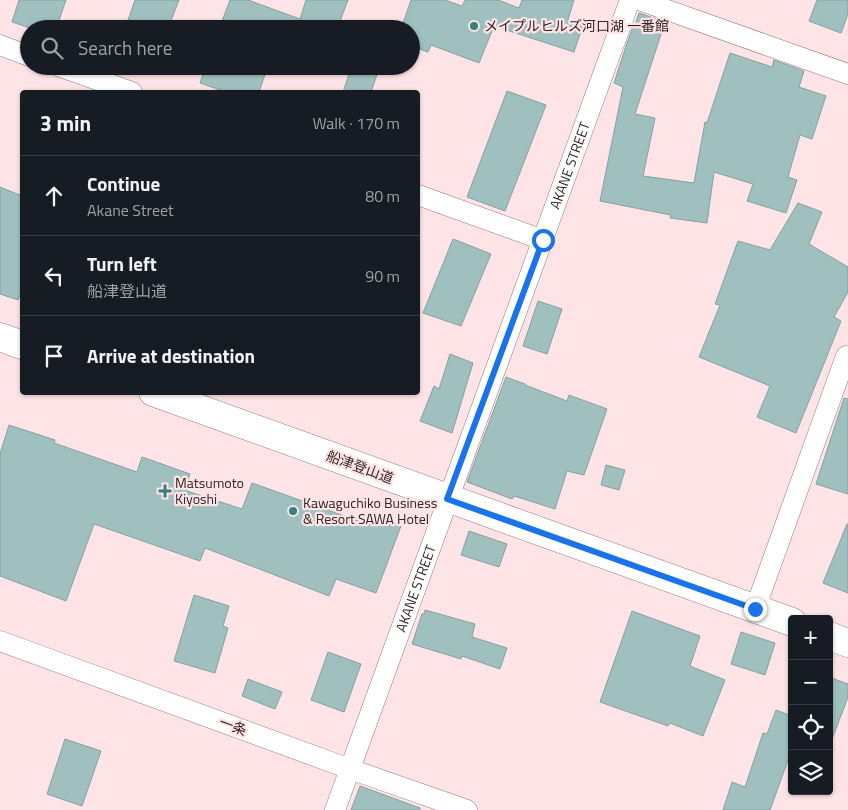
<!DOCTYPE html>
<meta charset="utf-8">
<style>
:root{--surface:#171b24;--page:#20242c;--text:#f1f3f6;--muted:#9ea1a6;--line:#363941}
body{margin:0;font-family:"Titillium Web","Noto Sans JP",sans-serif;background:var(--page);color:var(--text)}
.controls{position:absolute;right:15px;bottom:15px;display:grid;overflow:hidden;border-radius:5px;box-shadow:0 1px 4px #0004}
.controls button{width:45px;height:45px;display:grid;place-items:center;padding:0;border:0;border-bottom:1px solid var(--line);background:var(--surface);color:var(--text);font:25px sans-serif}
.stop{position:absolute;width:15px;height:15px;margin:-11px;border:4px solid #1a73e8;border-radius:50%;background:#fff}
.stop.end{background:#1a73e8;border-color:#fff;box-shadow:0 1px 5px #0008}
.list{margin:0;padding:0;list-style:none}
h2{display:flex;justify-content:space-between;align-items:center;height:65px;margin:0;padding:0 20px;font-size:21px}
h2 small{font-size:16px;font-weight:400;color:var(--muted)}
.list li{display:grid;grid-template-columns:32px 1fr auto;gap:15px;align-items:center;box-sizing:border-box;height:80px;padding:0 20px;border-top:1px solid var(--line)}
.list b{display:block;font-size:19px;white-space:nowrap}
.list p{margin:0;font-size:16px;white-space:nowrap;color:var(--muted)}
.list em{font-size:16px;font-style:normal;color:var(--muted)}
.icon{flex:none;width:28px;height:28px;fill:none;stroke:currentColor;stroke-width:2;stroke-linecap:round;stroke-linejoin:round}
.map{position:relative;flex:none;width:848px;height:810px;overflow:hidden}
.search{position:absolute;background:var(--surface);box-shadow:0 1px 4px #0004;left:20px;top:20px;width:400px;height:55px;display:flex;align-items:center;gap:12px;box-sizing:border-box;padding:0 18px;border-radius:28px;color:var(--muted);font-size:19px}
.panel{position:absolute;background:var(--surface);box-shadow:0 1px 4px #0004;left:20px;top:90px;width:400px;height:305px;border-radius:5px}
.map>svg:first-child{display:block}
.building{fill:#a0c0c0;stroke:#82a2a1}
.lines{fill:none;stroke-linecap:round;stroke-linejoin:round}
.street-casing{stroke:#94787a;stroke-width:21}
.secondary-casing{stroke:#94787a;stroke-width:29}
.street{stroke:#fff;stroke-width:20}
.secondary{stroke:#fff;stroke-width:28}
.route{stroke:#1a73e8;stroke-width:6}
.poi-dot{fill:#388080;stroke:#fee4e6;stroke-width:2}
.labels{text-anchor:middle;stroke-width:4.5;stroke-linejoin:round;paint-order:stroke}
.poi-label{font-size:14px;fill:#312526;stroke:#fee4e6;text-anchor:start}
.street-label{font-size:14px;fill:#312526;stroke:#fee4e6}
</style>
<div class="map">
<svg width="848" height="810" viewBox="0 0 848 810">
<rect width="100%" height="100%" fill="#fee4e6"/>
<g class="building">
<path d="M19,0H66L56,29H33L12,22Z"/>
<path d="M135,0H179L168,28L167,27V29H125Z"/>
<path d="M230,0H248L300,19L306,0H348L337,29H219Z"/>
<path d="M411,0H445L462,6L465,0H498L519,8L522,0H574L568,20L583,25L574,52L494,26L479,63L431,45L428,52L411,46V29H401Z"/>
<path d="M817,0H848V14L841,33L809,21Z"/>
<path d="M639,13L665,22L635,114L655,118L643,176L694,183L705,122L707,123L730,53L772,67L774,60L804,71L799,87L826,96L812,139L800,135L788,177L797,180L786,213L747,201L753,184L714,172L707,223L670,218L671,215L600,201L623,87L614,83L627,43L634,24L635,25Z"/>
<path d="M206,66H268L259,92H226L200,83Z"/>
<path d="M352,66H380L371,92H343Z"/>
<path d="M507,91L546,105L505,211L467,197Z"/>
<path d="M0,187L22,196V289L18,300L0,294Z"/>
<path d="M798,203L822,212L809,244L848,267V292L834,317L841,321L796,433L757,417L770,386L699,357L720,305L715,304L738,241L770,250Z"/>
<path d="M453,239L491,254L461,326L423,313Z"/>
<path d="M538,301L562,309L547,354L523,346Z"/>
<path d="M450,354L473,363L452,433L420,421L434,386L439,389Z"/>
<path d="M506,377L525,384V385L567,401L569,395L607,409L584,475L567,471L555,509L514,496L512,499L467,482Z"/>
<path d="M844,398L848,399V494L816,484Z"/>
<path d="M9,425L55,440L54,443L137,472L142,457L190,474L184,490L242,509L252,483L370,525L373,516L401,526L376,593L336,579L329,596L205,548L200,561L94,524L66,601L0,576V454Z"/>
<path d="M606,465L625,470L619,490L601,485Z"/>
<path d="M847,524H848V593L823,583Z"/>
<path d="M469,531L507,544L499,567L461,555Z"/>
<path d="M194,595L229,606L223,626L228,628L215,673L174,661Z"/>
<path d="M425,610L475,624L472,637L507,648L500,669L462,656L461,659L412,644L422,614H424Z"/>
<path d="M632,611L700,636L690,666L725,680L703,736L670,723L668,726L600,702Z"/>
<path d="M741,632L775,643L765,675L731,664Z"/>
<path d="M328,652L361,664L344,712L311,700Z"/>
<path d="M829,677L848,684V697L831,742H829Z"/>
<path d="M248,679L282,692L275,709L242,696Z"/>
<path d="M776,710L792,716V749L770,810H723L732,782L745,787L763,733L767,734Z"/>
<path d="M65,739L101,751L82,806L47,794Z"/>
<path d="M360,786L420,808V810H351Z"/>
</g>
<g class="lines">
<g class="street-casing">
<g id="street">
<path d="M639,0L848,74"/>
<path d="M0,45L29,56"/>
<path d="M58,66L132,92"/>
<path d="M418,195L543,240"/>
<path d="M755,609L846,356L848,357"/>
<path d="M0,641L350,769L467,810"/>
<path id="s1" d="M335,810L630,0"/>
</g>
</g>
<g class="secondary-casing">
<g id="secondary">
<path d="M0,337L22,345"/>
<path d="M153,392L792,622"/>
<path d="M829,636L848,643"/>
</g>
</g>
<use href="#street" class="street"/>
<use href="#secondary" class="secondary"/>
</g>
<g class="lines">
<path class="route" d="M543,240L447,499L755,609"/>
</g>
<g class="poi-dot">
<circle cx="474" cy="26" r="5"/>
<path d="M162.5 483.5h5v5h5v5h-5v5h-5v-5h-5v-5h5z"/>
<circle cx="293" cy="511" r="5"/>
</g>
<g class="labels">
<g class="poi-label">
<text x="484" y="31">メイプルヒルズ河口湖 一番館</text>
<text x="175" y="488">Matsumoto<tspan x="175" dy="16">Kiyoshi</tspan></text>
<text x="303" y="508">Kawaguchiko Business<tspan x="303" dy="16">&amp; Resort SAWA Hotel</tspan></text>
</g>
<g class="street-label">
<text dy="5" stroke="none"><textPath href="#s1" startOffset="686">AKANE STREET</textPath></text>
<text transform="translate(360 467) rotate(20)" y="5">船津登山道</text>
<text dy="5" stroke="none"><textPath href="#s1" startOffset="236">AKANE STREET</textPath></text>
<text transform="translate(233 726) rotate(20)" y="5">一条</text>
</g>
</g>
</svg>
<div class="controls">
<button>+</button>
<button>−</button>
<button><svg class="icon" aria-label="locate" viewBox="0 0 24 24"><circle cx="12" cy="12" r="6"/><path d="M12 2v4M12 18v4M2 12h4M18 12h4"/></svg></button>
<button><svg class="icon" aria-label="layers" viewBox="0 0 24 24"><path d="M12 4l9 5-9 5-9-5zM3 14l9 5 9-5"/></svg></button>
</div>
<div class="stop" style="left:543px;top:240px"></div>
<div class="stop end" style="left:755px;top:609px"></div>
<div class="search"><svg class="icon" aria-label="search" viewBox="0 0 24 24"><circle cx="10" cy="10" r="6"/><path d="M15 15l6 6"/></svg>Search here</div>
<section class="panel">
<h2>3 min<small>Walk · 170 m</small></h2>
<ul class="list">
<li><svg class="icon" aria-label="ahead" viewBox="0 0 24 24"><path d="M12 20V5M6 11l6-6 6 6"/></svg><div><b>Continue</b><p>Akane Street</p></div><em>80 m</em></li>
<li><svg class="icon" aria-label="left" viewBox="0 0 24 24"><path d="M17 20v-9H6M10 6l-5 5 5 5"/></svg><div><b>Turn left</b><p>船津登山道</p></div><em>90 m</em></li>
<li><svg class="icon" aria-label="arrive" viewBox="0 0 24 24"><path d="M6 21V4h12l-3 4 3 4H6"/></svg><div><b>Arrive at destination</b></div></li>
</ul>
</section>
</div>
